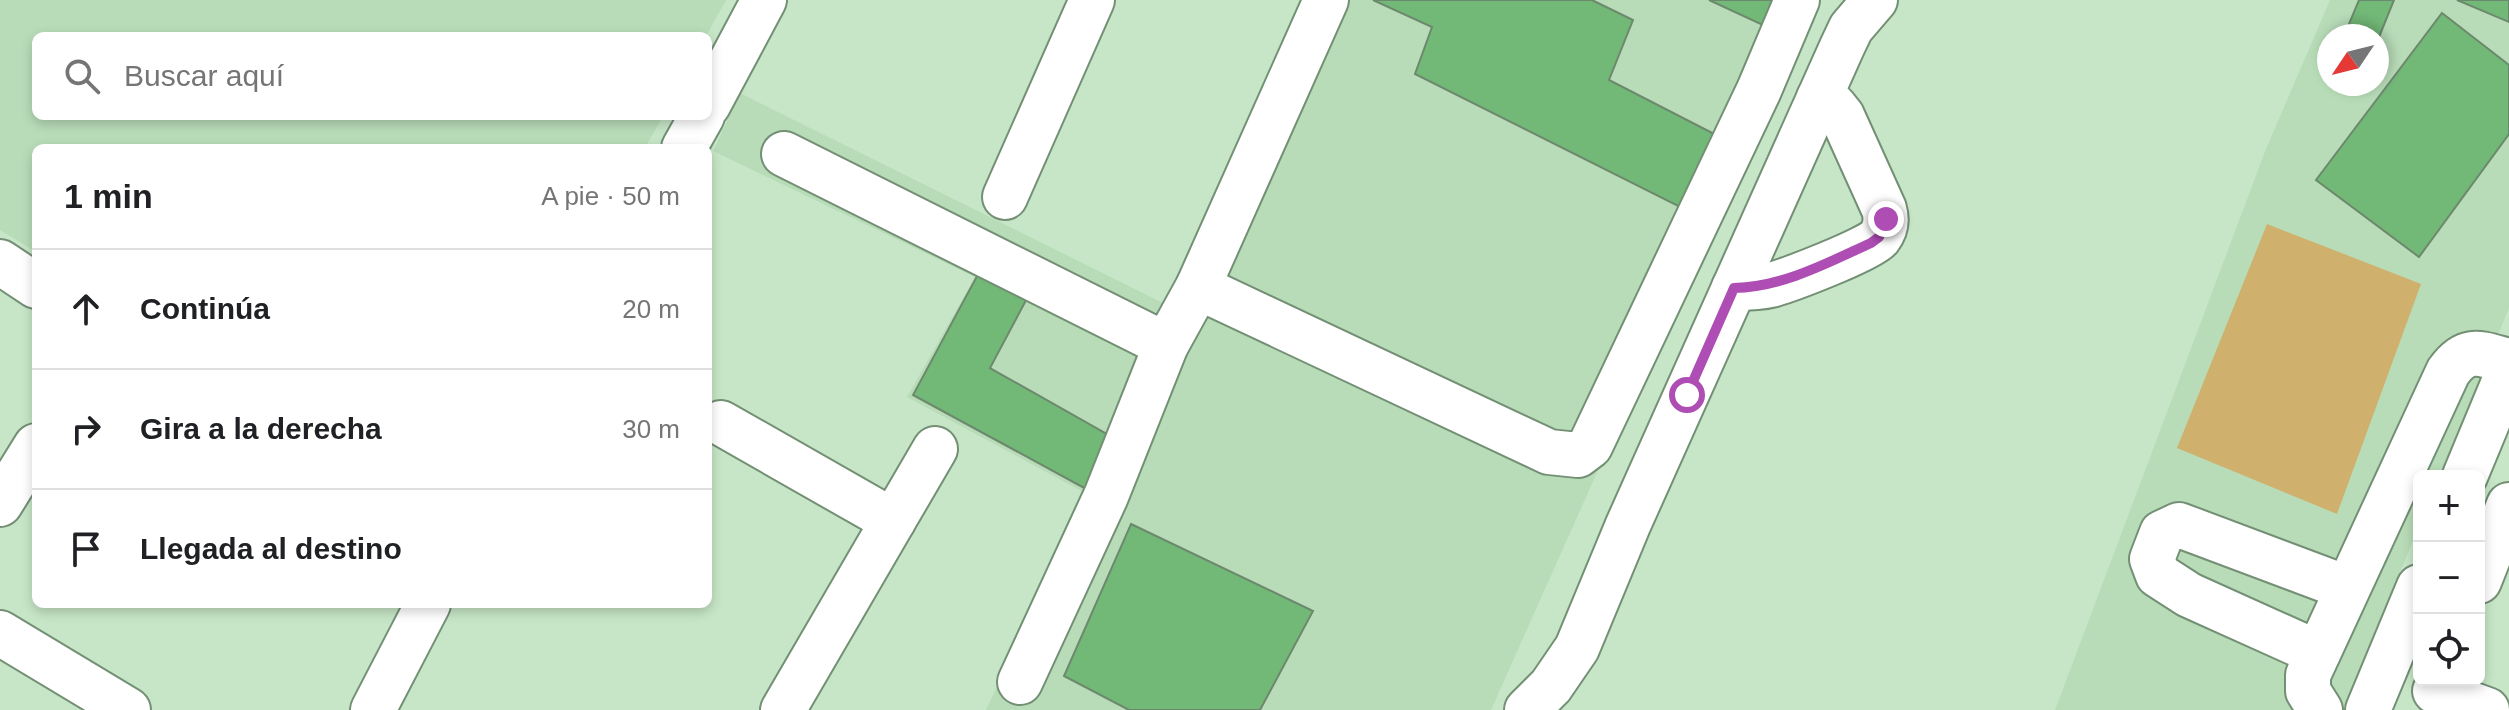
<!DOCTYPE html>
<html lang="es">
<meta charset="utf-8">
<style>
:root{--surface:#fff;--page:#f2f2f2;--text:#202124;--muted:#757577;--line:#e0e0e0}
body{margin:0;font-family:Arial,sans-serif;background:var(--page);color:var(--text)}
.controls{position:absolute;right:24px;bottom:24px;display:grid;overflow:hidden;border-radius:12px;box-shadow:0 4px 12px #0003}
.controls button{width:72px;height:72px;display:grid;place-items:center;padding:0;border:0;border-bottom:2px solid var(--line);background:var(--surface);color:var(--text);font:40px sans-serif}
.compass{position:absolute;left:2317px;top:24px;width:72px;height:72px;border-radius:50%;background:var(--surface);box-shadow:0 4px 12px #0003;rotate:235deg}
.stop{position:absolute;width:24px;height:24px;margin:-18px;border:6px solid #ae4db4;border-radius:50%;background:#fff}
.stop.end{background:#ae4db4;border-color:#fff;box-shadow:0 2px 8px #0008}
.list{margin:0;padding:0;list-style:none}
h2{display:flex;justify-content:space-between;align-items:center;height:104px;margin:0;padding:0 32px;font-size:34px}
h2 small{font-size:26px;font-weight:400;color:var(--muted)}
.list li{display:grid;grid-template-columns:52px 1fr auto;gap:24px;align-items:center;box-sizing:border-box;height:120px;padding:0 32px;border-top:2px solid var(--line)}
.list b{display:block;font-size:30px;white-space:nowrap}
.list em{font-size:26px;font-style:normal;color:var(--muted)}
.icon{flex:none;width:44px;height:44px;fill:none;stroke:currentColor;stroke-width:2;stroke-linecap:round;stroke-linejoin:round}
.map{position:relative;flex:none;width:2509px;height:710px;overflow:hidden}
.search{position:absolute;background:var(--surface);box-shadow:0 4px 12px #0003;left:32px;top:32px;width:680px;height:88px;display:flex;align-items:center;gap:20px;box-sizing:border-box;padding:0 28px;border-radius:12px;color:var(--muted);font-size:30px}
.panel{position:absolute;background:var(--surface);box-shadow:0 4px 12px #0003;left:32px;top:144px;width:680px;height:464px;border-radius:12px}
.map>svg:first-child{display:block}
.built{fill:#b8dcb8;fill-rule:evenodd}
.green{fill:#cfb06d}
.building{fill:#72b877;stroke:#6d896d;stroke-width:2}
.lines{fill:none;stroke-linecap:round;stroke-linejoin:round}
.minor-casing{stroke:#738f74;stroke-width:48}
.minor{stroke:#fff;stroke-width:44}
.route{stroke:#ae4db4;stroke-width:10}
</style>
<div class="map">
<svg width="2509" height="710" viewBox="0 0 2509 710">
<rect width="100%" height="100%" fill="#c7e6c7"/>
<g class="built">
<path d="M0,0H726L706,36H36V116H663L645,148H36V252L0,230Z"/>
<path d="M1308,0H1808L1491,710H986L1087,494L907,397L975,277L713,151L740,93L1167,305Z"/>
<path d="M2330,0H2509V308L2440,476H2419V526L2343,710H2055L2266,149ZM2329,36H2377V84H2329Z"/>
</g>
<path class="green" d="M2267,224L2421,284L2337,514L2177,448Z"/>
<g class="building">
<path d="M1373,0H1592L1633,20L1609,80L1724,139L1690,212L1415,74L1432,27Z"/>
<path d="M1709,0H1778L1767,27Z"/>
<path d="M2359,0H2394L2377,42V36H2344Z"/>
<path d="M2457,0H2509V22Z"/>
<path d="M2442,13L2509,65V134L2419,257L2316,180Z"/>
<path d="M984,263L1032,289L990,368L1112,437L1088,490L913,395Z"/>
<path d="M1131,524L1313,611L1260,710H1129L1064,676Z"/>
</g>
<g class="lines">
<g class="minor-casing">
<g id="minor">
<path d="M708,105L764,0"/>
<path d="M684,148L702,116"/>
<path d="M784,154L1166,345"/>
<path d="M1005,197L1092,0"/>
<path d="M0,262L36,286"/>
<path d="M1198,287L1549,452L1578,455L1590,446L1759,90L1797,0"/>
<path d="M1734,288C1747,288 1759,288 1771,285C1789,280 1868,250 1879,238C1886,229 1887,219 1884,209L1842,116L1834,106L1819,98"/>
<path d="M721,423L893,521L783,710"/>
<path d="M2465,476L2509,370"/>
<path d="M0,504L36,446"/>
<path d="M893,521L935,449"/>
<path d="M2479,581L2509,505"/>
<path d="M0,633L128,710"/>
<path d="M2318,653L2189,595L2158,575L2152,559L2162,533L2179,525L2347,588"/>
<path d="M1020,682L1106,496L1166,345L1198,287L1326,0"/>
<path d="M2435,691L2487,710"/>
<path d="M373,710L428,604"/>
<path d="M1527,710L1551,686L1577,648L1628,525L1842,47L1851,28L1875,0"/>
<path d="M2320,710L2308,691V675L2448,372C2467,345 2481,354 2509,361"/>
<path d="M2368,710L2419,587"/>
</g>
</g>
<use href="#minor" class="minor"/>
</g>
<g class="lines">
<path class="route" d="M1687,395L1734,288C1783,287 1827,263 1871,243L1879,237L1886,219"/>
</g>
</svg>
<div class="controls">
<button>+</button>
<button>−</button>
<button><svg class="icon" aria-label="locate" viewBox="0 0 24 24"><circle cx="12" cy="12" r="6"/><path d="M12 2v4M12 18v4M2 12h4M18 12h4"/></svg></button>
</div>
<svg class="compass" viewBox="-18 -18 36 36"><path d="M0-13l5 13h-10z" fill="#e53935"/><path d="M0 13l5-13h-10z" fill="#757577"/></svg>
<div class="stop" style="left:1687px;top:395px"></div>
<div class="stop end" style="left:1886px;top:219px"></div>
<div class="search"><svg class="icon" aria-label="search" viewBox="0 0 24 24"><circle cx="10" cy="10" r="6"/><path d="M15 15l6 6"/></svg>Buscar aquí</div>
<section class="panel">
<h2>1 min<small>A pie · 50 m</small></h2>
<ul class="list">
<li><svg class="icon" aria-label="ahead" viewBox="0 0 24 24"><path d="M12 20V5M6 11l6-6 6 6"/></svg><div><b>Continúa</b></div><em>20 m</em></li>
<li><svg class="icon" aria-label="right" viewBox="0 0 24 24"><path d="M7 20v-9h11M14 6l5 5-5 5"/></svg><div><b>Gira a la derecha</b></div><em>30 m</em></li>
<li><svg class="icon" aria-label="arrive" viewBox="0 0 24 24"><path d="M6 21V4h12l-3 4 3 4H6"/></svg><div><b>Llegada al destino</b></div></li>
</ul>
</section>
</div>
